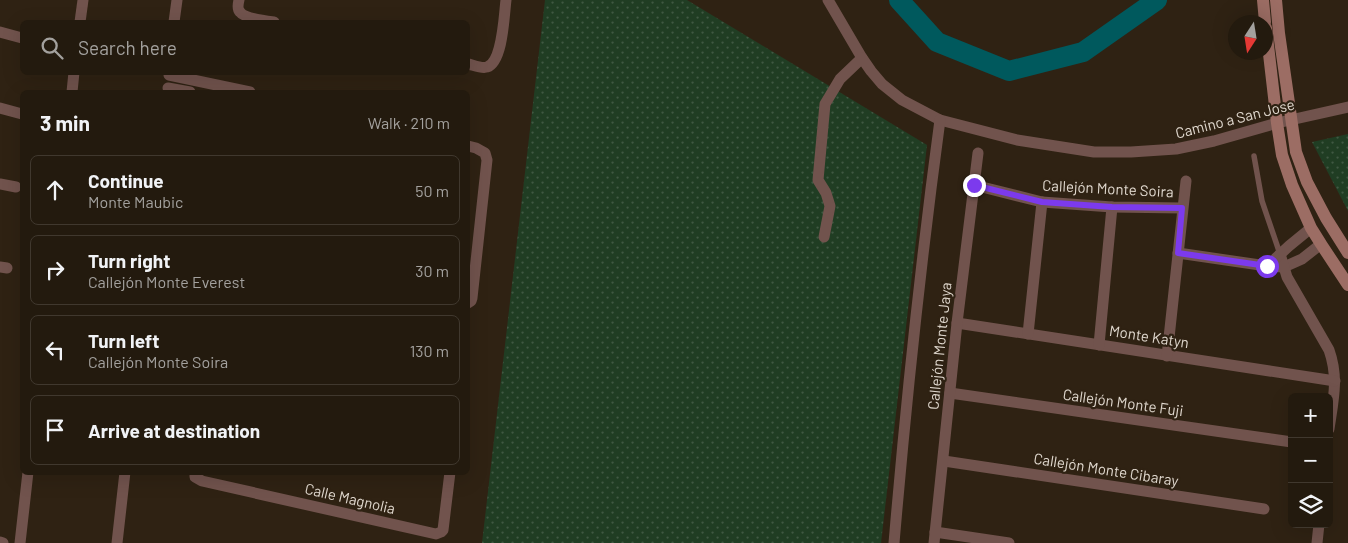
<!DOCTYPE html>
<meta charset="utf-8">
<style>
:root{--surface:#231a0e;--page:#2f271c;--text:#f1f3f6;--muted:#a3a19e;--line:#40382e}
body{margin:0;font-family:Barlow,sans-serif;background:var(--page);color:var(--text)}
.controls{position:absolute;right:15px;bottom:15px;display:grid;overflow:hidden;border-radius:8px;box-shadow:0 5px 20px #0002}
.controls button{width:45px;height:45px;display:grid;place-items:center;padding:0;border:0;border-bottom:1px solid var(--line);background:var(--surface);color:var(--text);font:25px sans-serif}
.compass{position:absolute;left:1228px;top:15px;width:45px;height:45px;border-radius:50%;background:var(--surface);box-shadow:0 5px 20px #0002;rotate:192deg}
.stop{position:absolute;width:15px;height:15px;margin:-11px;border:4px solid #7c3aed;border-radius:50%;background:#fff}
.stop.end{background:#7c3aed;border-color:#fff;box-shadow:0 1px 5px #0008}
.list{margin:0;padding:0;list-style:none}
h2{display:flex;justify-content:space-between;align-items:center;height:65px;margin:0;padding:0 20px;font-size:21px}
h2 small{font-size:16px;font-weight:400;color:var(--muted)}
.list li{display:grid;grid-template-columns:32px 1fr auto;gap:15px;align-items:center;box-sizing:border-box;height:70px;margin:0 10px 10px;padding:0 10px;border:1px solid var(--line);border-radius:8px}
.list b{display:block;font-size:19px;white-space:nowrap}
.list p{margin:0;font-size:16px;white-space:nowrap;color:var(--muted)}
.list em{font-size:16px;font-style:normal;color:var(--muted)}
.icon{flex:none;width:28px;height:28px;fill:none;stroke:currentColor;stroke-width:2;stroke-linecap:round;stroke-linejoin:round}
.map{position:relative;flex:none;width:1348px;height:543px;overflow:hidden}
.search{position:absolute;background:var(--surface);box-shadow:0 5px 20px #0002;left:20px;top:20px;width:450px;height:55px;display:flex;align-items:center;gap:12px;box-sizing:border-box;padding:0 18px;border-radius:8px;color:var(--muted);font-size:19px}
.panel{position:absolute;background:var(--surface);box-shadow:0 5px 20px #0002;left:20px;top:90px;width:450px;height:385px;border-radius:8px}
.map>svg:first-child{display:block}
.grass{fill:url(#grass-dots)}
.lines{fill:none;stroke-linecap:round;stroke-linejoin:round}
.river{stroke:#00595d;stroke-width:20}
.lane{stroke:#71534d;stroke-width:5.5}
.street{stroke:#71534d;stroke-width:11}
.secondary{stroke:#9c6d64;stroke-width:12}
.route{stroke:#7c3aed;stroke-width:6}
.labels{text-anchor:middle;stroke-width:4.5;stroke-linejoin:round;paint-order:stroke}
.street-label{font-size:15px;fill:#e0d8ce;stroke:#2f2213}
</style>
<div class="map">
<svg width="1348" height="543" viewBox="0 0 1348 543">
<defs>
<pattern id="grass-dots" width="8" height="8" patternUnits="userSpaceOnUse" patternTransform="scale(1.25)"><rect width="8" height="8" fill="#203d23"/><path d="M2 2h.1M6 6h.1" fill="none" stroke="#405842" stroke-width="1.8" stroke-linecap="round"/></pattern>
</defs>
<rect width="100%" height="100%" fill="#2f2213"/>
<g class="grass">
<path d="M545,0H687L927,145L881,543H482Z"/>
<path d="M1348,134V211L1312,142Z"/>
</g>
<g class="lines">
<path class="river" d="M899,0L937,42L1009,71L1083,52L1157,0"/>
<path class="lane" d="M1254,156L1262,201L1280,254"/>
<g class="street">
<path d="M239,0C238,4 237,9 240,12C244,18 266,21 274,22"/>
<path d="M828,0L862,58L871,71L882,84L902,100L940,120L1017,140L1094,152H1131L1176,149L1214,141L1277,123L1348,107"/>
<path d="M80,22L83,0"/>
<path d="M174,22L177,0"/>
<path d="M0,32L22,38"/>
<path d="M468,64C473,65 482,69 487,67C503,62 504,15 506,0"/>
<path d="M169,75L250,92"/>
<path d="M168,88L190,92"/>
<path d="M72,92L74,72"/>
<path d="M0,108L22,114"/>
<path d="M468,146L476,148L485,153L487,160L472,298L471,301L468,303"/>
<path d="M0,184L16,187"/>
<path d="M974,185L1042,202L1112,207L1182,208"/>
<path d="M824,237L830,206L826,193L818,180L825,104L840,79L862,58"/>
<path d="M1178,253L1267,266L1284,267L1302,259L1321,244"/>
<path d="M1280,254L1287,277L1329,350C1339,378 1333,401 1329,429"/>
<path d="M1276,258L1289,246L1311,228"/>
<path d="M0,267L7,268"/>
<path d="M957,323L1335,381"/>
<path d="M1028,334L1042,202"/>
<path d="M1099,345L1112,207"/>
<path d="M1167,356L1186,181"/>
<path d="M950,393L1292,442"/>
<path d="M944,461L1264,509"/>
<path d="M195,472V477L202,481L436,534L441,532L443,530L450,472"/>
<path d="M935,532L1009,543"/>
<path d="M0,542L3,543"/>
<path d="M20,543L28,472"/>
<path d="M117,543L125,472"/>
<path d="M894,543C906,402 921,260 940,120"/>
<path d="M934,543L957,323L978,153"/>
<path d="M1317,543L1319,524"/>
</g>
<g class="secondary">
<path d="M1263,0L1265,22"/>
<path d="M1276,0L1279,33L1296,152L1307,182L1326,218L1348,253"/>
<path d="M1266,28L1277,123L1282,155L1292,185L1311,228L1321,244L1348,285"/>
</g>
</g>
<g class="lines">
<path class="route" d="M974,185L1042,202L1112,207L1182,208L1178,253L1267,266"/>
</g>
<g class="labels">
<g class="street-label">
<text transform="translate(1235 119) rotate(-14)" y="5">Camino a San Jose</text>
<text transform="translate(1108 189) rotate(3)" y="5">Callejón Monte Soira</text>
<text transform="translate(1149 337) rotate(9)" y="5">Monte Katyn</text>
<text transform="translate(940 346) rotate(-84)" y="5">Callejón Monte Jaya</text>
<text transform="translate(1123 403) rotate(8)" y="5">Callejón Monte Fuji</text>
<text transform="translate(1106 470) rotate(9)" y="5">Callejón Monte Cibaray</text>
<text transform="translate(350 499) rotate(13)" y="5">Calle Magnolia</text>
</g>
</g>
</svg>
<div class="controls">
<button>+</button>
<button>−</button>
<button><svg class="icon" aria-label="layers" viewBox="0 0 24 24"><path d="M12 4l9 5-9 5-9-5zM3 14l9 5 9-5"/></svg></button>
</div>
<svg class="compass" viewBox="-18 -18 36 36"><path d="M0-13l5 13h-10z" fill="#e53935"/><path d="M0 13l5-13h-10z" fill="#a3a19e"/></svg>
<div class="stop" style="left:1267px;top:266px"></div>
<div class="stop end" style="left:974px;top:185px"></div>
<div class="search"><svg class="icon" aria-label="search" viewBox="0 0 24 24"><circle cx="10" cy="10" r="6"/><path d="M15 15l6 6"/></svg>Search here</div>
<section class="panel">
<h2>3 min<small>Walk · 210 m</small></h2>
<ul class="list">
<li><svg class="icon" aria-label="ahead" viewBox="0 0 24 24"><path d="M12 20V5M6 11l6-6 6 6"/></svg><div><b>Continue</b><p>Monte Maubic</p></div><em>50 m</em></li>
<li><svg class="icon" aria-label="right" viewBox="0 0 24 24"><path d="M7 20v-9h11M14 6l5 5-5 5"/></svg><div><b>Turn right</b><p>Callejón Monte Everest</p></div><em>30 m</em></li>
<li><svg class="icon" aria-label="left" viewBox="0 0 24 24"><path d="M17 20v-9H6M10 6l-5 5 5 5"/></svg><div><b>Turn left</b><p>Callejón Monte Soira</p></div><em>130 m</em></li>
<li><svg class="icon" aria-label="arrive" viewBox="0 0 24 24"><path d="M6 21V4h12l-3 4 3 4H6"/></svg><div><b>Arrive at destination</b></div></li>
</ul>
</section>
</div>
